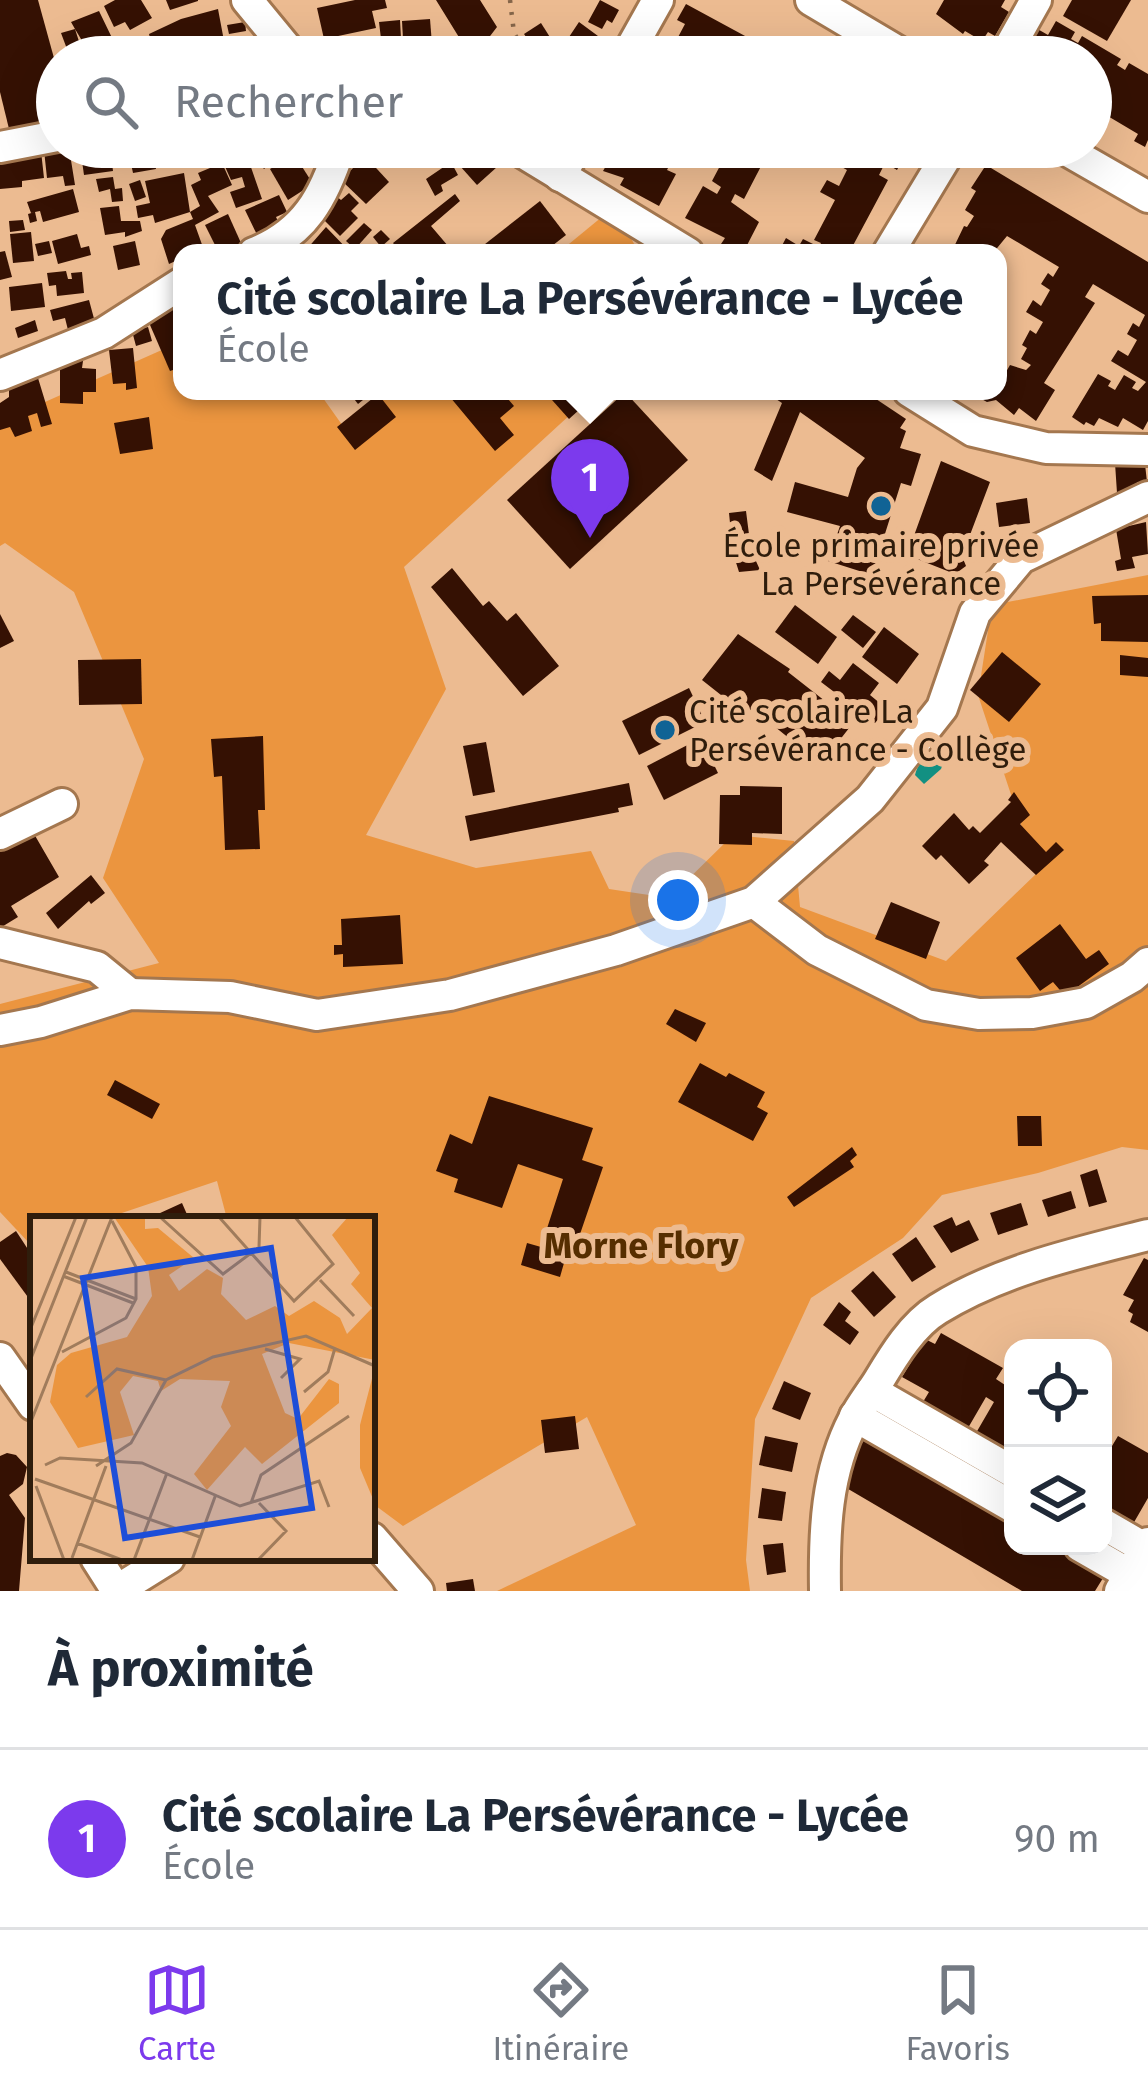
<!DOCTYPE html>
<html lang="fr">
<meta charset="utf-8">
<style>
:root{--surface:#fff;--page:#f2f2f3;--text:#1f2937;--muted:#747a83;--line:#e0e1e3;--accent:#7c3aed}
body{margin:0;font-family:"Fira Sans",sans-serif;background:var(--page);color:var(--text)}
.controls{position:absolute;right:36px;bottom:36px;display:grid;overflow:hidden;border-radius:24px;box-shadow:0 12px 48px #0002}
.controls button{width:108px;height:108px;display:grid;place-items:center;padding:0;border:0;border-bottom:3px solid var(--line);background:var(--surface);color:var(--text);font:60px sans-serif}
.you{position:absolute;left:678px;top:900px;width:42px;height:42px;margin:-30px;border:9px solid #fff;border-radius:50%;background:#1a73e8;box-shadow:0 0 0 18px #1a73e833}
.badge{display:grid;place-items:center;width:78px;height:78px;border-radius:50%;background:var(--accent);color:#fff;font-size:39px;font-weight:700}
.pin{position:absolute;translate:-50% -99px;filter:drop-shadow(0 3px 6px #0008)}
.pin::after{content:'';position:absolute;top:63px;width:42px;height:36px;background:inherit;clip-path:polygon(0 0,100% 0,50% 100%)}
.popup{position:absolute;left:173px;top:244px;width:834px;height:156px;box-sizing:border-box;display:grid;place-content:center;border-radius:24px;background:var(--surface);filter:drop-shadow(0 3px 9px #0005);font-size:39px;white-space:nowrap;color:var(--muted)}
.popup b{font-size:45px;color:var(--text)}
.popup::after{content:'';position:absolute;left:50%;top:100%;margin-left:-24px;border:24px solid transparent;border-top-color:var(--surface)}
.list{margin:0;padding:0;list-style:none}
h2{display:flex;justify-content:space-between;align-items:center;height:156px;margin:0;padding:0 48px;font-size:51px}
h2 small{font-size:39px;font-weight:400;color:var(--muted)}
.list li{display:grid;grid-template-columns:78px 1fr auto;gap:36px;align-items:center;box-sizing:border-box;height:180px;padding:0 48px;border-top:3px solid var(--line)}
.list b{display:block;font-size:45px;white-space:nowrap}
.list p{margin:0;font-size:39px;white-space:nowrap;color:var(--muted)}
.list em{font-size:39px;font-style:normal;color:var(--muted)}
.icon{flex:none;width:66px;height:66px;fill:none;stroke:currentColor;stroke-width:2;stroke-linecap:round;stroke-linejoin:round}
.map{position:relative;flex:none;width:1148px;height:1591px;overflow:hidden}
.search{position:absolute;background:var(--surface);box-shadow:0 12px 48px #0002;left:36px;right:36px;top:36px;height:132px;display:flex;align-items:center;gap:30px;box-sizing:border-box;padding:0 42px;border-radius:66px;color:var(--muted);font-size:45px}
.sheet{height:336px;background:var(--surface)}
nav{display:flex;justify-content:space-around;align-items:center;box-sizing:border-box;height:168px;border-top:3px solid var(--line);background:var(--surface);font-size:33px;color:var(--muted)}
nav a{display:grid;justify-items:center;gap:6px}
nav .on{color:var(--accent)}
.map>svg:first-child{display:block}
.green{fill:#eb953f}
.water{fill:#129082}
.building{fill:#351103}
.lines{fill:none;stroke-linecap:round;stroke-linejoin:round}
.minor-casing{stroke:#a4774f;stroke-width:36}
.path{stroke:#856549;stroke-width:4.5;stroke-dasharray:3 9;stroke-linecap:butt}
.minor{stroke:#fff;stroke-width:30}
.poi-dot{fill:#106395;stroke:#ecbb91;stroke-width:4.5}
.labels{text-anchor:middle;stroke-width:12;stroke-linejoin:round;paint-order:stroke}
.poi-label{font-size:33px;fill:#2f1d0c;stroke:#ecbb91}
.neighbourhood-label{font-size:36px;font-weight:bold;fill:#562e00;stroke:#ecbb91}
.inset-road{fill:none;stroke:#a07c5c;stroke-width:3}
.view{fill:#1d4ed8;fill-opacity:0.15;stroke:#1d4ed8;stroke-width:6}
.inset-edge{fill:none;stroke:#2f1d0c;stroke-width:6}
</style>
<div class="map">
<svg width="1148" height="1591" viewBox="0 0 1148 1591">
<rect width="100%" height="100%" fill="#ecbb91"/>
<g class="green">
<path d="M614,207L639,253H558Z"/>
<path d="M182,341V391H318L345,429L391,391H596L404,567L446,689L366,835L476,868L591,851L609,889L669,898L733,835L794,841L800,907L946,961L1037,873L978,695L992,605L1148,575V1150L1122,1147L1038,1173L942,1195L903,1238L811,1298L755,1419L746,1560L750,1591H497L636,1525L587,1417L403,1526L372,1503V1219H227L217,1181L104,1219H33V1243L30,1244L0,1212V1004L159,963L103,878L144,759L74,592L5,543L0,546V422Z"/>
</g>
<path class="water" d="M943,748L946,755L941,769L924,784L915,775C918,762 930,750 943,748Z"/>
<g class="building">
<path d="M0,0H38L57,69V126L11,137L0,92Z"/>
<path d="M115,0H141L152,18L130,30L125,22L114,27L104,6Z"/>
<path d="M166,0H198V1L170,10Z"/>
<path d="M355,0H385L387,8L372,11L376,28L324,39L317,8Z"/>
<path d="M436,0H480L497,27L474,57H455L465,47Z"/>
<path d="M600,0L619,10L612,23L607,20L602,29L588,22Z"/>
<path d="M944,0H1005L1001,7L1009,12L995,36L988,32L982,41L965,31L963,34L936,14Z"/>
<path d="M1072,0H1131L1107,41L1063,16Z"/>
<path d="M686,4L784,57H680L686,46L676,41L685,24L677,20Z"/>
<path d="M218,9L227,57H143L140,39L150,38L149,34L181,19Z"/>
<path d="M99,11L114,42L90,54L75,29L84,57H70L61,33L75,29L71,22Z"/>
<path d="M430,19L433,57H404L402,21Z"/>
<path d="M400,20L402,57H373L371,39H381L379,22Z"/>
<path d="M1056,21L1075,32L1071,39L1078,43L1082,36L1121,59L1117,65L1125,70L1129,63L1148,74V140L1145,147L1134,141L1138,134L1101,112L1097,119L1091,116V57H1017L1034,27L1048,35Z"/>
<path d="M245,22L246,31L229,34L227,25Z"/>
<path d="M579,22L598,36L584,57H564L557,44L562,36L567,40Z"/>
<path d="M541,23L553,42L536,52L524,34Z"/>
<path d="M241,37L249,57H234L230,40Z"/>
<path d="M80,147H110L113,171L84,175Z"/>
<path d="M169,147H194V149L186,151L188,163L172,166Z"/>
<path d="M200,147H244L262,199L236,208L230,192L245,187L242,177L231,180L223,162L243,153L192,167L190,160L196,158L195,152Z"/>
<path d="M273,147H289L264,169L257,160Z"/>
<path d="M307,147H325L315,160L304,151Z"/>
<path d="M382,147H426L392,165Z"/>
<path d="M617,147H658L654,154L671,162L667,170L676,174L659,206L620,185L624,178L603,171Z"/>
<path d="M730,147H771L744,199L735,194L731,202L759,222L743,253L721,244L725,238L685,218L703,186L717,194L721,187L712,181Z"/>
<path d="M853,147H919L914,155L907,151L897,170L885,163L879,175L888,180L849,253H778L786,238L799,246L803,239L819,247L821,243L814,240L835,200L820,192L827,180L839,186L847,170L838,165Z"/>
<path d="M69,148L75,185L65,186L63,176L47,178L44,150Z"/>
<path d="M481,149L497,167L477,185L460,166Z"/>
<path d="M41,151L44,178L22,181V187L0,189V154Z"/>
<path d="M294,154L313,184L288,200L270,169Z"/>
<path d="M153,155L156,169L133,173L130,159Z"/>
<path d="M365,156L389,182L366,204L341,180Z"/>
<path d="M451,162L458,175L441,185L443,191L435,196L426,179Z"/>
<path d="M222,163L232,185L208,196L219,212L195,225L205,253H182V258L169,264L161,239L166,230L193,219L190,212L155,223L153,215L138,218L136,206L150,203L145,181L184,173L190,212L200,206L191,185L201,180L198,173Z"/>
<path d="M986,165L1148,262V421L1143,430L1123,418L1118,427L1099,418L1094,426L1086,422L1084,425L1072,417L1098,374L1111,381L1108,386L1115,390L1124,375L1136,382L1132,388L1138,391L1146,382L1111,361L1118,350L1128,356L1137,340L1127,334L1133,323L1139,327L1145,315L1093,284L1085,297L1095,303L1044,383L1055,390L1036,421L1019,408L1014,415L996,400L987,402L974,395L977,391H998V367L1006,372L1010,365L1026,370L1031,365L1021,359L1027,348L1022,345L1030,330L1036,334L1043,322L1026,312L1033,300L1041,306L1050,290L1041,284L1048,273L1053,277L1059,267L1007,236L993,253H951L964,226L967,227L974,216L965,210L976,191L971,188Z"/>
<path d="M113,177L115,189L122,188L123,201L112,202L110,189L99,192L96,179Z"/>
<path d="M140,180L146,197L135,201L129,184Z"/>
<path d="M73,189L79,212L43,222L40,211L35,212L37,221L30,223L28,214L35,212L31,213L27,202Z"/>
<path d="M349,193L359,203L351,211L358,218L340,236L318,214L336,196L341,200Z"/>
<path d="M455,194L460,201L431,226L454,253H401L393,243Z"/>
<path d="M279,195L287,212L276,217L282,230L260,241L245,210Z"/>
<path d="M540,201L566,235L543,253H485L480,248Z"/>
<path d="M119,206L121,221H140L142,231L125,237V232L105,235L100,208Z"/>
<path d="M228,214L241,243L219,253L205,225Z"/>
<path d="M23,220L25,230L10,232L9,221Z"/>
<path d="M364,223L372,230L355,249L346,241Z"/>
<path d="M326,227L351,253H294L302,246L306,250Z"/>
<path d="M381,230L390,239L381,247L373,237Z"/>
<path d="M31,232L34,261L13,263L10,234Z"/>
<path d="M77,234L81,248L89,246L91,255L58,264L52,241Z"/>
<path d="M49,241L52,253L38,256L35,244Z"/>
<path d="M135,241L140,265L118,270L113,246Z"/>
<path d="M5,251L12,277L0,280V252Z"/>
<path d="M66,271L68,279H72L71,273L82,272L84,293L57,296L56,285L49,286L47,273Z"/>
<path d="M42,283L45,307L11,311L9,287Z"/>
<path d="M89,300L96,326L69,334L65,318L53,321L50,310Z"/>
<path d="M182,305V367L170,371L147,318Z"/>
<path d="M35,320L38,331L18,338L15,328Z"/>
<path d="M148,327L152,341L136,346L132,331Z"/>
<path d="M133,348L137,388L126,390V383L113,384L109,350Z"/>
<path d="M60,361H83L82,368L96,369V392H83V404L60,403Z"/>
<path d="M38,378L52,424L41,427L37,413L28,416L32,431L15,437L10,427L0,430V403L9,397V389Z"/>
<path d="M348,391H374L358,404Z"/>
<path d="M456,391H501L514,406L500,418L514,435L495,451L450,397Z"/>
<path d="M544,391H600L569,419Z"/>
<path d="M776,391H864L906,419L900,428L906,431L900,448L921,454L911,486L901,483L872,575L828,561L840,526L787,512L795,482L848,497L857,468L865,458L800,412L772,481L754,470L782,403L773,397Z"/>
<path d="M625,392L688,460L570,569L507,500Z"/>
<path d="M378,394L396,417L355,450L337,427Z"/>
<path d="M149,417L153,449L120,454L114,423Z"/>
<path d="M941,461L990,482L962,556L966,566L955,574L907,555Z"/>
<path d="M1115,463L1145,464L1147,482H1137V492L1117,493Z"/>
<path d="M1027,498L1030,523L999,527L996,503Z"/>
<path d="M746,511L751,550L760,570L739,572L733,553L729,513Z"/>
<path d="M1146,522L1148,554L1132,557L1135,568L1117,571L1115,561L1121,559L1116,529Z"/>
<path d="M452,568L483,606L489,601L507,621L516,613L559,666L523,696L431,587Z"/>
<path d="M1148,595V642L1101,641V623L1094,624L1092,596Z"/>
<path d="M795,605L837,637L818,664L775,632Z"/>
<path d="M0,614L14,641L0,648Z"/>
<path d="M853,615L876,632L863,648L841,630Z"/>
<path d="M884,627L919,654L897,684L862,657Z"/>
<path d="M738,634L790,669L788,672L853,723L821,764L764,718L744,706L740,710L702,680Z"/>
<path d="M1002,652L1041,684L1009,722L970,690Z"/>
<path d="M1120,655L1148,658V677L1120,675Z"/>
<path d="M141,659L142,704L79,705L78,660Z"/>
<path d="M853,663L879,683L870,695L887,709L875,723L821,682L829,671L840,680Z"/>
<path d="M689,688L705,722L639,755L622,721Z"/>
<path d="M263,736L265,810H258L260,849L225,850L222,776L214,777L211,739Z"/>
<path d="M701,738L718,773L664,800L647,766Z"/>
<path d="M486,742L495,792L473,796L463,746Z"/>
<path d="M629,783L633,805L618,808L619,812L470,841L465,816Z"/>
<path d="M740,786L782,787V834L752,833V845L719,844L720,795H740Z"/>
<path d="M1014,792L1030,815L1020,824L1046,852L1056,842L1064,850L1036,875L1001,842L984,861L989,865L969,884L941,855L936,860L922,846L954,813L969,830L973,826L980,833L1011,802L1008,800Z"/>
<path d="M30,827L59,877L11,906L18,917L0,928V845Z"/>
<path d="M91,875L105,893L91,904L89,901L58,929L46,913Z"/>
<path d="M891,902L940,922L926,959L875,939Z"/>
<path d="M400,915L403,964L343,967V954L334,955V945H342L341,919Z"/>
<path d="M1060,924L1086,959L1099,950L1109,964L1065,996L1053,982L1040,991L1016,958Z"/>
<path d="M675,1009L706,1023L696,1042L666,1024Z"/>
<path d="M700,1063L726,1077L729,1073L765,1092L757,1107L768,1113L753,1141L678,1102Z"/>
<path d="M115,1080L160,1104L152,1119L107,1095Z"/>
<path d="M489,1096L593,1128L582,1160L603,1167L579,1237L572,1235L560,1277L521,1265L527,1243L541,1247L563,1179L518,1164L502,1208L454,1192L458,1179L436,1171L450,1134L472,1144Z"/>
<path d="M1017,1116H1041L1042,1146H1018Z"/>
<path d="M852,1147L857,1155L850,1161L854,1167L794,1207L787,1197Z"/>
<path d="M1097,1169L1107,1202L1089,1207L1080,1175Z"/>
<path d="M1071,1191L1076,1208L1048,1217L1042,1200Z"/>
<path d="M182,1203L189,1219H147Z"/>
<path d="M1021,1203L1028,1225L998,1235L990,1213Z"/>
<path d="M952,1217L956,1226L969,1220L979,1240L951,1253L933,1226Z"/>
<path d="M16,1231L33,1257V1304L0,1259V1242Z"/>
<path d="M916,1237L936,1267L912,1282L892,1254Z"/>
<path d="M1144,1258L1148,1260V1332L1130,1322L1133,1314L1128,1311L1134,1300L1123,1295Z"/>
<path d="M873,1271L896,1297L874,1317L851,1291Z"/>
<path d="M839,1302L851,1312L845,1321L859,1332L850,1345L823,1325Z"/>
<path d="M941,1333L1003,1368L996,1379L1005,1385L1013,1371V1454L976,1433L994,1402L986,1397L968,1428L923,1402L929,1392L902,1377L925,1339L935,1344Z"/>
<path d="M784,1381L811,1393L800,1420L772,1409Z"/>
<path d="M575,1416L579,1449L545,1453L541,1420Z"/>
<path d="M870,1430L1013,1514V1546H1068L1108,1570L1095,1591H1022L838,1483Z"/>
<path d="M765,1436L798,1443L792,1472L759,1465Z"/>
<path d="M1118,1436L1148,1453V1498L1133,1524L1103,1507V1441L1112,1446Z"/>
<path d="M7,1453L16,1455L27,1467L23,1484L9,1495L25,1518L19,1591H0V1456Z"/>
<path d="M762,1488L786,1492L782,1521L758,1518Z"/>
<path d="M783,1543L786,1572L767,1575L763,1545Z"/>
<path d="M473,1579L475,1591H447L446,1583Z"/>
</g>
<g class="lines">
<g class="minor-casing">
<g id="minor">
<path d="M247,0L294,57"/>
<path d="M811,0L907,57"/>
<path d="M626,57L658,0"/>
<path d="M1004,57L1036,0"/>
<path d="M0,147L57,136"/>
<path d="M514,147L688,253"/>
<path d="M1061,147L1148,197"/>
<path d="M560,176L577,147"/>
<path d="M254,253C305,233 324,197 340,147"/>
<path d="M888,253L952,147"/>
<path d="M0,375L104,333L182,283"/>
<path d="M909,391L973,431L1046,448L1148,450"/>
<path d="M0,834L62,804"/>
<path d="M754,902L817,950L926,1005L979,1014L1032,1013L1086,1003L1132,977L1148,963"/>
<path d="M0,943L97,967L130,994"/>
<path d="M0,1030L41,1022L130,994L230,997L317,1015L450,995L616,950L754,902L870,799L942,708L975,613L1021,558L1148,497"/>
<path d="M0,1358L33,1405"/>
<path d="M872,1391L1013,1472"/>
<path d="M855,1416L1013,1507"/>
<path d="M1103,1524L1148,1550"/>
<path d="M372,1538L418,1591"/>
<path d="M1080,1546L1148,1585"/>
<path d="M96,1558L117,1591"/>
<path d="M116,1591L169,1558"/>
<path d="M825,1591C824,1532 826,1472 854,1419C861,1405 871,1393 879,1380C894,1355 913,1324 938,1309C1001,1270 1077,1253 1148,1235"/>
<path d="M1120,1591L1148,1543"/>
</g>
</g>
<path class="path" d="M510,0L514,33L528,57"/>
<use href="#minor" class="minor"/>
</g>
<g class="poi-dot">
<circle cx="881" cy="506" r="12"/>
<circle cx="665" cy="730" r="12"/>
</g>
<g class="labels">
<g class="poi-label">
<text x="881" y="557">École primaire privée<tspan x="881" dy="38">La Persévérance</tspan></text>
<text x="689" y="723" text-anchor="start">Cité scolaire La<tspan x="689" dy="38">Persévérance - Collège</tspan></text>
</g>
<g class="neighbourhood-label">
<text x="641" y="1258">Morne Flory</text>
</g>
</g>
<g transform="translate(30 1216)">
<rect width="345" height="345" fill="#ecbb91"/>
<path d="M84,1H115V13L128,12L164,42L139,59L149,75L177,53L193,62L191,78L216,104L245,90L259,100L284,85L310,102L317,118L342,92L321,68L330,57L302,19L318,1L345,2V144L259,127L232,138L255,197L268,203L299,163L309,168V187L232,248L215,231L177,274L164,258L201,210L191,191L200,165L150,163L131,175L128,165L103,160L90,176L104,219L48,232L20,186L27,149L41,137L97,121L122,80L118,51ZM345,151V282L343,283L330,252V209Z" fill="#eb953f"/>
<path class="inset-road" d="M130,1L193,58L229,31L230,1M189,1L264,85L303,48L265,1M36,56L106,83M33,60L103,87M290,64L324,100M0,114L46,1M235,133L270,143L251,162M32,136L96,102L106,83V51L82,5M0,145L57,1M274,176L298,156L305,132M56,181L87,153L136,164M0,208L82,1M15,249L30,242L112,247L210,290L289,265L299,291M66,250L101,227L136,164L183,141L276,120L345,150M5,263L170,321M6,270L34,344M221,287L231,259L319,200M47,327L92,344M42,342L76,250M104,344L137,257M162,344L186,278M228,344L256,315L229,287"/>
<path class="view" d="M241,32L282,292L95,322L53,62Z"/>
<rect width="345" height="345" class="inset-edge"/>
</g>
</svg>
<div class="controls">
<button><svg class="icon" aria-label="locate" viewBox="0 0 24 24"><circle cx="12" cy="12" r="6"/><path d="M12 2v4M12 18v4M2 12h4M18 12h4"/></svg></button>
<button><svg class="icon" aria-label="layers" viewBox="0 0 24 24"><path d="M12 4l9 5-9 5-9-5zM3 14l9 5 9-5"/></svg></button>
</div>
<div class="you"></div>
<div class="pin badge" style="left:590px;top:538px">1</div>
<div class="popup"><b>Cité scolaire La Persévérance - Lycée</b>École</div>
<div class="search"><svg class="icon" aria-label="search" viewBox="0 0 24 24"><circle cx="10" cy="10" r="6"/><path d="M15 15l6 6"/></svg>Rechercher</div>
</div>
<section class="sheet">
<h2>À proximité<small></small></h2>
<ul class="list">
<li><span class="badge">1</span><div><b>Cité scolaire La Persévérance - Lycée</b><p>École</p></div><em>90 m</em></li>
</ul>
</section>
<nav>
<a class="on"><svg class="icon" aria-label="map" viewBox="0 0 24 24"><path d="M3 6l6-2 6 2 6-2v14l-6 2-6-2-6 2zM9 4v14M15 6v14"/></svg>Carte</a>
<a><svg class="icon" aria-label="directions" viewBox="0 0 24 24"><path d="M12 3l9 9-9 9-9-9zM9 14v-3h6M13 9l2 2-2 2"/></svg>Itinéraire</a>
<a><svg class="icon" aria-label="saved" viewBox="0 0 24 24"><path d="M7 4h10v16l-5-4-5 4z"/></svg>Favoris</a>
</nav>
